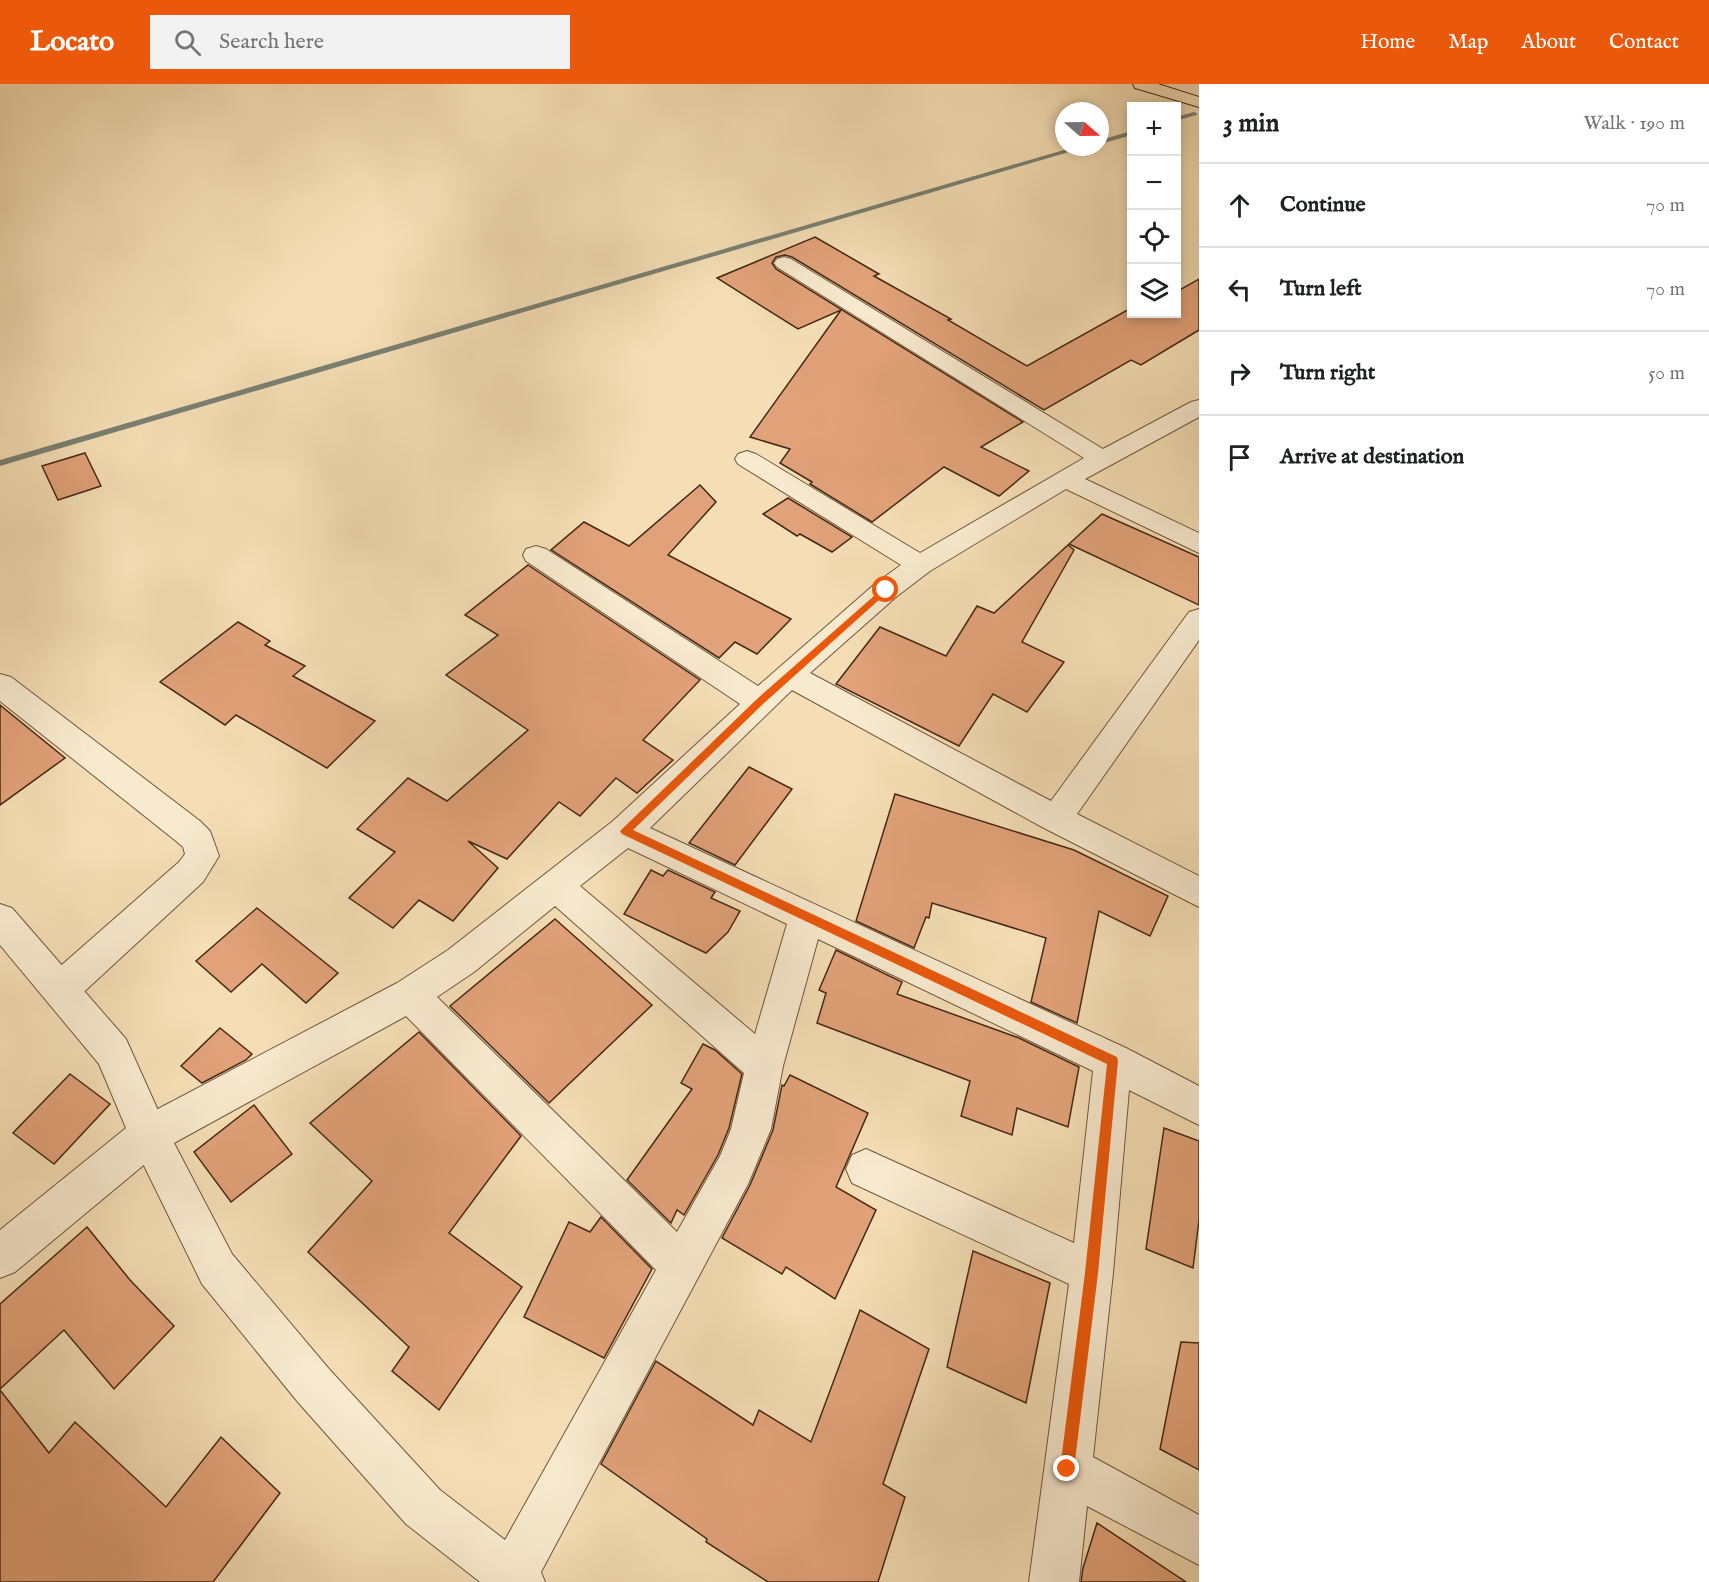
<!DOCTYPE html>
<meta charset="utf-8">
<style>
:root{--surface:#fff;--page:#f2f2f2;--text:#202124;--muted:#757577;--line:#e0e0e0;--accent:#ea580c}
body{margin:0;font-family:"IM FELL English",serif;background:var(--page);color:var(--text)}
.controls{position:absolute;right:18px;top:18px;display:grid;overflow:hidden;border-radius:0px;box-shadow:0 3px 9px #0003}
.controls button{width:54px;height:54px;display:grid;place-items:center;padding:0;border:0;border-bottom:2px solid var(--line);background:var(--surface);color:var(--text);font:30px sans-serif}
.compass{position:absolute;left:1055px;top:18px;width:54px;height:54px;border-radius:50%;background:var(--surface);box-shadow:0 3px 9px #0003;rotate:110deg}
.stop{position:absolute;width:18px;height:18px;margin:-14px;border:4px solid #ea580c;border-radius:50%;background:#fff}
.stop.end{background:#ea580c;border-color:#fff;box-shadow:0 2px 6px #0008}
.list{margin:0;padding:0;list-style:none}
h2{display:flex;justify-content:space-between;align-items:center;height:78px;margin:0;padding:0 24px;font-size:26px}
h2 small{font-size:20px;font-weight:400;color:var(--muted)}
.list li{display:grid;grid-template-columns:39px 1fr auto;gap:18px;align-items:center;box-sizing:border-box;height:84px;padding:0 24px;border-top:2px solid var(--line)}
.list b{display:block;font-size:22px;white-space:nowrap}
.list em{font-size:20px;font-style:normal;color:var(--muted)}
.icon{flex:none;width:33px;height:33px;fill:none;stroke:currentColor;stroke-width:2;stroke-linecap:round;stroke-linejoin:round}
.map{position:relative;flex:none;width:1199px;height:1498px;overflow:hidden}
header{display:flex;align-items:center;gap:36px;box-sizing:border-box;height:84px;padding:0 30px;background:var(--accent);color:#fff}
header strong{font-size:28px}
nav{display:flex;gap:33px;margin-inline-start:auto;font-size:21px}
.search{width:420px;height:54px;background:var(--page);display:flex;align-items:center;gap:15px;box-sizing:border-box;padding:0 21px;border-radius:0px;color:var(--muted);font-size:22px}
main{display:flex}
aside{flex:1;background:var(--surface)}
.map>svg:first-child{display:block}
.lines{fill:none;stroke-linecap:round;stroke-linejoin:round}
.stream{fill:#798172;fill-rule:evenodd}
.building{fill:#e2a279;stroke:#452816;stroke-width:1.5}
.minor-casing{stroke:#71563e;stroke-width:2}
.tertiary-casing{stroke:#71563e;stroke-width:2}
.trunk-casing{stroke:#452816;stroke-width:2}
.minor{fill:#f8eacf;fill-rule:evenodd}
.tertiary{fill:#f8eacf;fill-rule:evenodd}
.trunk{fill:#f5deb5;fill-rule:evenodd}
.route{fill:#ea580c}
</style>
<header>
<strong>Locato</strong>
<div class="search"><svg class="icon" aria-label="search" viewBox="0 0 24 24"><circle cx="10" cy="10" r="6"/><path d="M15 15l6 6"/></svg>Search here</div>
<nav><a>Home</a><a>Map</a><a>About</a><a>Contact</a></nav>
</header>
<main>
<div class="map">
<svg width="1199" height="1498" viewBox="0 0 1199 1498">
<rect width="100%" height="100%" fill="#f5deb5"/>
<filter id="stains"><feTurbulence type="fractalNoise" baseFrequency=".00333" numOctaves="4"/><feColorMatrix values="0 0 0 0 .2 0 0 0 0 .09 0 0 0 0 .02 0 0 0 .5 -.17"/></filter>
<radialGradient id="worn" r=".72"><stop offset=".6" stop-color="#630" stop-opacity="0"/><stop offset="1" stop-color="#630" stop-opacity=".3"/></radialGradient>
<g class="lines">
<g class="stream">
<path d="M1194,28L1198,30L1196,31L1176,37V33Z"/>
<path d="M1132,47V51L1100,60V56Z"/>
<path d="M1074,63H1086L0,382V376Z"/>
</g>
</g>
<g class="building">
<path d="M815,153L879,190L874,192L951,235L948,236L1027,282L1131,224V233L1138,230H1176V208L1199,195V246L1141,281L1131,276L1044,326L792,173L785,171L776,173L772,179L776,185L1023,338L981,363L1029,387L999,412L944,383L872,438L810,400L812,398L780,379L790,365L750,353L841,226L798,245L717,194Z"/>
<path d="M85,369L101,402L58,416L42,382Z"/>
<path d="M700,401L716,418L668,471L791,535L757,570L735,558L719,574L551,466L584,438L629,462Z"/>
<path d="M788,414L852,453L832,468L800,450L797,452L763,430Z"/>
<path d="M1102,430L1199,473V521L1069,460Z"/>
<path d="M1068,461L1074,466L1022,558L1064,578L1027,628L993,610L959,662L836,600L880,543L946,572L977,522L994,529Z"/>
<path d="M528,481L700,596L643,656L673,676L637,709L616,694L580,732L559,718L507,775L468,757L498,784L453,837L419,816L393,844L349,814L395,768L357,745L408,694L447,717L528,646L446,591L498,551L465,531Z"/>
<path d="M238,538L270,557L265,561L305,582L293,592L375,637L327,684L236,631L225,641L160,598Z"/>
<path d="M0,621L65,674L0,721Z"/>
<path d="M749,683L792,705L735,781L689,759Z"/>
<path d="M895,710L1074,766L1168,812L1150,852L1099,827L1077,939L1031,918L1046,854L932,819L929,834L926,833L914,864L856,837Z"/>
<path d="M651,786L663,792L668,786L715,808L711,814L740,827L728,848L706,869L624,830Z"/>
<path d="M257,824L338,889L306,919L262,880L231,908L196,877Z"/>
<path d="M555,835L652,921L549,1019L450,922Z"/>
<path d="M836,866L902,898L897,910L1019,954L1079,983L1068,1043L1017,1024L1012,1051L961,1032L970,997L817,939L826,909L819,906Z"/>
<path d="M220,944L252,970L246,976L202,999L181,982Z"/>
<path d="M419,948L521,1052L449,1149L522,1203L439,1326L392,1287L409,1263L308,1168L372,1097L310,1039Z"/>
<path d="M703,960L715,966L742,990L729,1044L718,1071L684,1131L677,1126L671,1139L627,1096L692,1005L681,999Z"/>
<path d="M70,990L110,1020L54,1080L13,1049Z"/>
<path d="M790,991L868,1029L836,1103L876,1126L835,1215L786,1183L782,1190L722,1154L750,1101L773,1046L782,1001L784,1002Z"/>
<path d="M254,1021L292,1070L231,1118L194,1068Z"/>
<path d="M1164,1044L1199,1057V1136L1193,1184L1146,1165Z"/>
<path d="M601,1133L652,1185L604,1274L524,1233L569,1138L590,1148Z"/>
<path d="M87,1143L130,1196L174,1242L114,1305L64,1246L0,1305V1220Z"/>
<path d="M973,1167L1050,1199L1026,1319L947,1283Z"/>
<path d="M860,1226L929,1265L883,1400L905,1413L878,1498H768L706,1458L707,1455L601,1380L656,1277L753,1341L759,1326L811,1358Z"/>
<path d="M1181,1258L1199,1259V1386L1160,1365Z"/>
<path d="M0,1306L49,1369L75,1338L166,1423L221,1353L280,1409L213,1498H0Z"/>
<path d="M1097,1439L1186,1498H1081L1083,1484Z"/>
</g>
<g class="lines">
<g class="minor-casing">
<g id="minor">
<path d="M784,173L791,175L1103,365L1191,318L1199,316V333L1085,395L1199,449V469L1066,405L930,487L896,513L810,589L1051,717L1189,528L1199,525V556L1077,730L1199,792V823L1044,744L792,606L650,744L1126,964L1199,1002V1041L1129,1006L1113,1189L1093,1373L1199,1431V1481L1087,1422L1079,1498H1029L1069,1200L852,1099L846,1085L852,1071L866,1065L1074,1159L1093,987L818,855L783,982L771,1045L748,1100L541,1488L545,1498H480L406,1440L297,1317L202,1200L129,1051L135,1037L397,899L448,866L613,737L740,620L526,477L523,471L526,465L536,462L546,465L758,602L876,499L901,481L738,380L735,375L738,370L747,367L756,370L920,469L1084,374L777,183L774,179L777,175ZM628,764L787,840L755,950L580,802ZM555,822L744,989L731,1045L720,1072L677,1148L437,913L474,888ZM406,932L656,1186L505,1456L440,1406L329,1285L232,1170L174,1059Z"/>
<path d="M0,590L11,593L200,737L210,747L219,772L203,798L74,917L61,921L48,917L43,905L48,893L179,778L185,770L183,763L176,757L0,617Z"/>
</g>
</g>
<g class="tertiary-casing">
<path id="tertiary" d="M0,820L12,824L126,955L169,1051L163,1065L15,1188L0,1194V1146L126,1044L99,980L0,861Z"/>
</g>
<g class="trunk-casing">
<path id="trunk" d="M1133,0H1158L1199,13V23L1135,4Z"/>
</g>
<use href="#minor" class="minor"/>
<use href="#tertiary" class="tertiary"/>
<use href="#trunk" class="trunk"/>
</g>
<path class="route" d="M883,504L890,506L763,620L633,746L1117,973L1118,977L1098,1189L1074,1385L1072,1390L1067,1392L1062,1390L1060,1385L1085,1189L1107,980L622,750L620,747L757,615Z"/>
<rect width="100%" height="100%" filter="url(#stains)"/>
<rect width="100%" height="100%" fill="url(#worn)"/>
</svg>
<div class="controls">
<button>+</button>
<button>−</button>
<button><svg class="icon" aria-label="locate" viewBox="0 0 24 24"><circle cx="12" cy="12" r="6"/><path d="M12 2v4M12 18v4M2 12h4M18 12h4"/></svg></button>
<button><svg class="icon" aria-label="layers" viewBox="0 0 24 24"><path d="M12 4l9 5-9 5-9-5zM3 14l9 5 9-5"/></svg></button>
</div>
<svg class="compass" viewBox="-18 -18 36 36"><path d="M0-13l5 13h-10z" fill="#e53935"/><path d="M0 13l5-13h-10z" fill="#757577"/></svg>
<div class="stop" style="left:886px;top:506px"></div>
<div class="stop end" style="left:1067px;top:1385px"></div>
</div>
<aside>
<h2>3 min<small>Walk · 190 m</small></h2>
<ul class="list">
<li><svg class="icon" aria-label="ahead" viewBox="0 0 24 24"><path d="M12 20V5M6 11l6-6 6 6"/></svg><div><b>Continue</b></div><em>70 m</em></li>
<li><svg class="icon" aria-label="left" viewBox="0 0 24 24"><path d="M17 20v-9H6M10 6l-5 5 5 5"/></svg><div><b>Turn left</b></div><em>70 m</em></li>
<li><svg class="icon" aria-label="right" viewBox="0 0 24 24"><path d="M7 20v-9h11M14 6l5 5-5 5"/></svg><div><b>Turn right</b></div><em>50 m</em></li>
<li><svg class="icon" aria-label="arrive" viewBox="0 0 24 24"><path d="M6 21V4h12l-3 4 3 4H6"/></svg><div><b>Arrive at destination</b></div></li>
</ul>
</aside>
</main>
